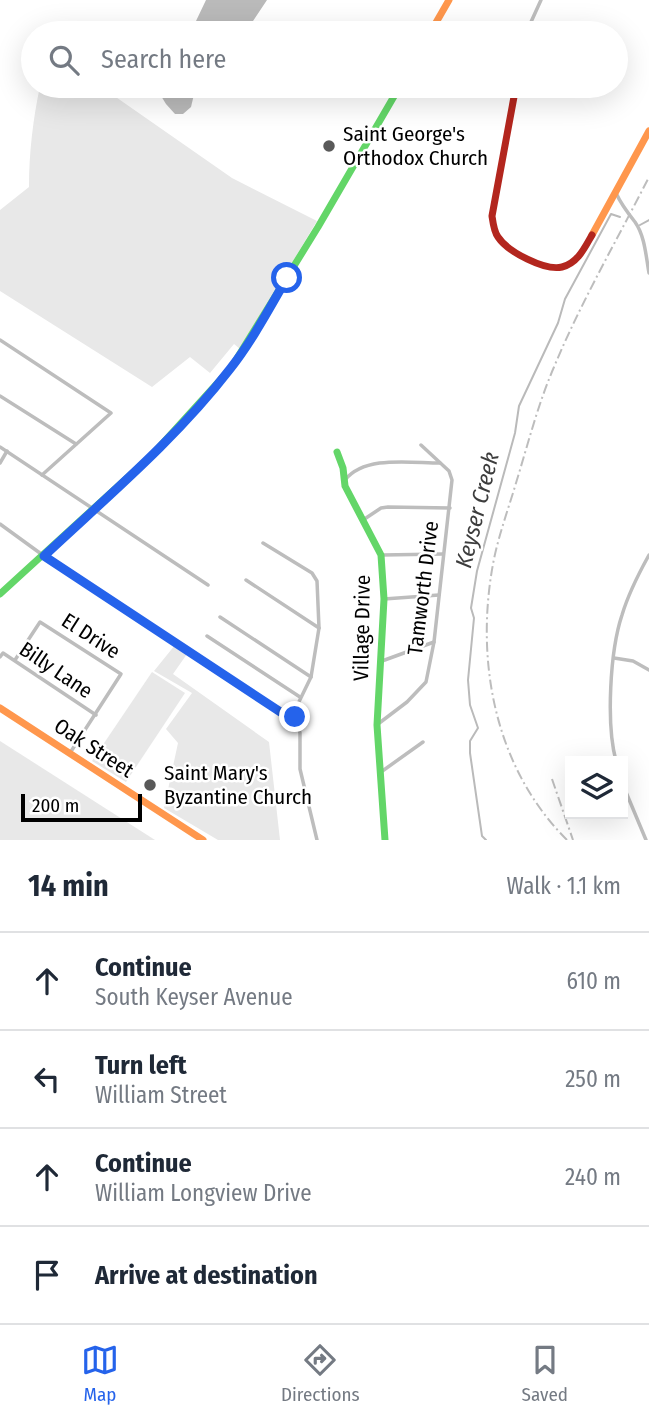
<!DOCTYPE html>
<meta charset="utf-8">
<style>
:root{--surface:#fff;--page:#f2f2f3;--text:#1f2937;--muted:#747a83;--line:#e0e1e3;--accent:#2563eb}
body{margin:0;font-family:"Fira Sans Condensed",sans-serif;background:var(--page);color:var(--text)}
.controls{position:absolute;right:21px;bottom:21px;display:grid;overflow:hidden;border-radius:0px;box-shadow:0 7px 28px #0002}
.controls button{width:63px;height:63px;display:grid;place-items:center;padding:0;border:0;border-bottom:2px solid var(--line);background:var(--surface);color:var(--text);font:35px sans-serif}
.scale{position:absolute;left:21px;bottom:18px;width:121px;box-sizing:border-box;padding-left:7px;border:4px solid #000;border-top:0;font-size:19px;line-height:24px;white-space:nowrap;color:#000;-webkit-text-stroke:5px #fff;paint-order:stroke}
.stop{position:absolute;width:21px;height:21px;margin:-16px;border:5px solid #2563eb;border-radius:50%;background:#fff}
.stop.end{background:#2563eb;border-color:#fff;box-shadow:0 2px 7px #0008}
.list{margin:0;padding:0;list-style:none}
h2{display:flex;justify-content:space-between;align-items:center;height:91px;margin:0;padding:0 28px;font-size:30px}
h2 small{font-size:23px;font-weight:400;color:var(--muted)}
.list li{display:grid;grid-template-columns:46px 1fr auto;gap:21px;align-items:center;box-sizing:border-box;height:98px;padding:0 28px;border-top:2px solid var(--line)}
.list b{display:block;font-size:26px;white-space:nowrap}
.list p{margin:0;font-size:23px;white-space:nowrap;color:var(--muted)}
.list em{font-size:23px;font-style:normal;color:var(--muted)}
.icon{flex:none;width:38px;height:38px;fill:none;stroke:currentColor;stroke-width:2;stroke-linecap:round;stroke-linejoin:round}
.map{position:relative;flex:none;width:649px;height:840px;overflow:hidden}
.search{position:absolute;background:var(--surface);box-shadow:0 7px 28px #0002;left:21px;right:21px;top:21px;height:77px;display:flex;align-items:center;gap:18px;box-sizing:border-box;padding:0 24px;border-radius:38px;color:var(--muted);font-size:26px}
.sheet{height:483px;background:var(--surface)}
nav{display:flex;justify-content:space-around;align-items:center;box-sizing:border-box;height:98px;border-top:2px solid var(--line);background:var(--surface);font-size:19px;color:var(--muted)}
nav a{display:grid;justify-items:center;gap:4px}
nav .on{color:var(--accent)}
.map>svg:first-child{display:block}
.green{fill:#e8e8e8}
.water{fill:#bababa}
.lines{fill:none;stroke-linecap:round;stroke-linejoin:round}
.stream{stroke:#bababa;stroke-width:2}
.street{stroke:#bdbdbd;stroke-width:3.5}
.fast{stroke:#63d668;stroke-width:7}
.slow{stroke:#ff974d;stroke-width:7}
.jam{stroke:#b3261e;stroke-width:7}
.rail{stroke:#bdbdbd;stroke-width:2;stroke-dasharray:10 3.5 2 3.5;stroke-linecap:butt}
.route{stroke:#2563eb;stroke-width:9}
.poi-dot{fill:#595959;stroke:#fff;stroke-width:2.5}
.labels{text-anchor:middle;stroke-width:5;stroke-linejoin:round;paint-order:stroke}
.poi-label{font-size:21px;fill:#000;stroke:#fff;text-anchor:start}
.street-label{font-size:21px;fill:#000;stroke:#fff}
.water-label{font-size:23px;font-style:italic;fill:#3d3d3d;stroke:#fff}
</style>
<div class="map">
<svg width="649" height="840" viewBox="0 0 649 840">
<rect width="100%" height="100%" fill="#fff"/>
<g class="green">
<path d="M40,86H100L232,178L317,221L240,349L234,344L210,373L190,357L152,387L0,291V210L29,187C29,153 33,119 40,86Z"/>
<path d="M175,645L187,654L173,674L269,742L280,840H218L164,808L178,743L166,729L192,693L154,671Z"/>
<path d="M152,672L185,693L126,782L92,761Z"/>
<path d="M0,741L155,840H0Z"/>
</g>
<g class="water">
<path d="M206,0H267L245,33H185L196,21Z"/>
<path d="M160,86H196L191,107L183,114H175L166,104L158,91Z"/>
</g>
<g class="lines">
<g class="stream">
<path d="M640,225L649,220"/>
<path d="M486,840L482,836L470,753V741L478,728L470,705L468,680L474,618L471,608L477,571L515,433L519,406L558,323L565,299L611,214L620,217"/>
</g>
<g class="street">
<path d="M526,33L541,0"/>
<path d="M616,193C621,204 627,212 635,222C645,236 646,257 649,273"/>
<path d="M0,340L111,413L42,475"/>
<path d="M0,396L76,444"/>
<path d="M0,447L208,585"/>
<path d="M0,463L7,451"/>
<path d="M345,480C365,455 411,463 440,463"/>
<path d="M363,520L381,508L388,507L450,508"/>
<path d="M0,524L44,556L282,713L295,717"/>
<path d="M263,543L312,573L317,581L319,628L311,677L294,712L300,733V769L317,840"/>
<path d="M382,555L443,554"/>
<path d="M246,580L319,628"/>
<path d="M384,599L439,595"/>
<path d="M220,617L311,677"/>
<path d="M207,636L300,697"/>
<path d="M0,657L3,653L96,715"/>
<path d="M614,658L633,661L649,670"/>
<path d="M15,660L40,622L121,674L70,753"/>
<path d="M382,661L434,642"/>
<path d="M378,724L407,702L426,682L434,642L452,480L449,471L421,445"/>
<path d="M616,761C606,724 610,651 622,615C628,595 639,573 649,555"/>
<path d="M381,772L423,742"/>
<path d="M623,785L646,840"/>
</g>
<g class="fast">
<path d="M337,452L343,468L345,486L381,555L384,599L377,725L385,840"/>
<path d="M0,594L151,456L231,368L318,227L400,86"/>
</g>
<g class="slow">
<path d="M430,33L449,0"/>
<path d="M592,235L649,131"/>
<path d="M0,708L203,840"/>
</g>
<path class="jam" d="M516,86L492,216C493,223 494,232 498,237C508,252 545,271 562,267C578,263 585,247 592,235"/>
<g class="rail">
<path d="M552,779L573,840"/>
<path d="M567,840C495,768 475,662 493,564C498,537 508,510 516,483C528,444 538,404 554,367C581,302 617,240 649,177"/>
</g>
</g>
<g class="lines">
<path class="route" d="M287,278C269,309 252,341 230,369C176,439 108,496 44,556L282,713L295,717"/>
</g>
<g class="poi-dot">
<circle cx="329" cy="146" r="7"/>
<circle cx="150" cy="785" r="7"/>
</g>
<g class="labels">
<g class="poi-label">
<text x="343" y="141">Saint George's<tspan x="343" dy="24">Orthodox Church</tspan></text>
<text x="164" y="780">Saint Mary's<tspan x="164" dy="24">Byzantine Church</tspan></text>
</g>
<g class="street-label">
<text transform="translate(423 588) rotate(-83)" y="7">Tamworth Drive</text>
<text transform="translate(362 628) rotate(-89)" y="7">Village Drive</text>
<text transform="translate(91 636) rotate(33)" y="7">El Drive</text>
<text transform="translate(56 670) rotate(34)" y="7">Billy Lane</text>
<text transform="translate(94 748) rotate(33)" y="7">Oak Street</text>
</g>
<g class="water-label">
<text transform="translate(477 510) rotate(-76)" y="8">Keyser Creek</text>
</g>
</g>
</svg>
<div class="controls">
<button><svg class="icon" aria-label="layers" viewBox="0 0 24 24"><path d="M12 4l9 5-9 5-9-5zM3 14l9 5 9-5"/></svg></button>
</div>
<div class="scale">200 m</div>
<div class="stop" style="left:287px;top:278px"></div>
<div class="stop end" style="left:295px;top:717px"></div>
<div class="search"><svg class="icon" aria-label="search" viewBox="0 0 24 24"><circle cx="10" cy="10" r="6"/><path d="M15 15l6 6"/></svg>Search here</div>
</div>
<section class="sheet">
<h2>14 min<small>Walk · 1.1 km</small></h2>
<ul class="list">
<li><svg class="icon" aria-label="ahead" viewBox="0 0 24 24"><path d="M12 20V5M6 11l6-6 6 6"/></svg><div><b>Continue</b><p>South Keyser Avenue</p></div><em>610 m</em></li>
<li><svg class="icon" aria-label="left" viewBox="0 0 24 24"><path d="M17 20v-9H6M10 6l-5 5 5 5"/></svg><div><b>Turn left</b><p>William Street</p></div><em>250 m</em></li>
<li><svg class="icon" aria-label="ahead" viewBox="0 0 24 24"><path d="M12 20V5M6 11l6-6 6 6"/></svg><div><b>Continue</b><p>William Longview Drive</p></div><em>240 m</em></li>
<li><svg class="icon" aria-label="arrive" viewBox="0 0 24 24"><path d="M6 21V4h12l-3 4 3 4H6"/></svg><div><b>Arrive at destination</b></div></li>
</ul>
</section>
<nav>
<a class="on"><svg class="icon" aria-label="map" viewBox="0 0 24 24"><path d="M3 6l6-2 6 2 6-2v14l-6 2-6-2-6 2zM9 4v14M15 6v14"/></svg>Map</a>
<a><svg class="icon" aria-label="directions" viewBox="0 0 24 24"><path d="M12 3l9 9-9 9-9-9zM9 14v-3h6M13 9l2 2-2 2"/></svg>Directions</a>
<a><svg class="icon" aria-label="saved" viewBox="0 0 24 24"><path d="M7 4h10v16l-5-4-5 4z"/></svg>Saved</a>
</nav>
